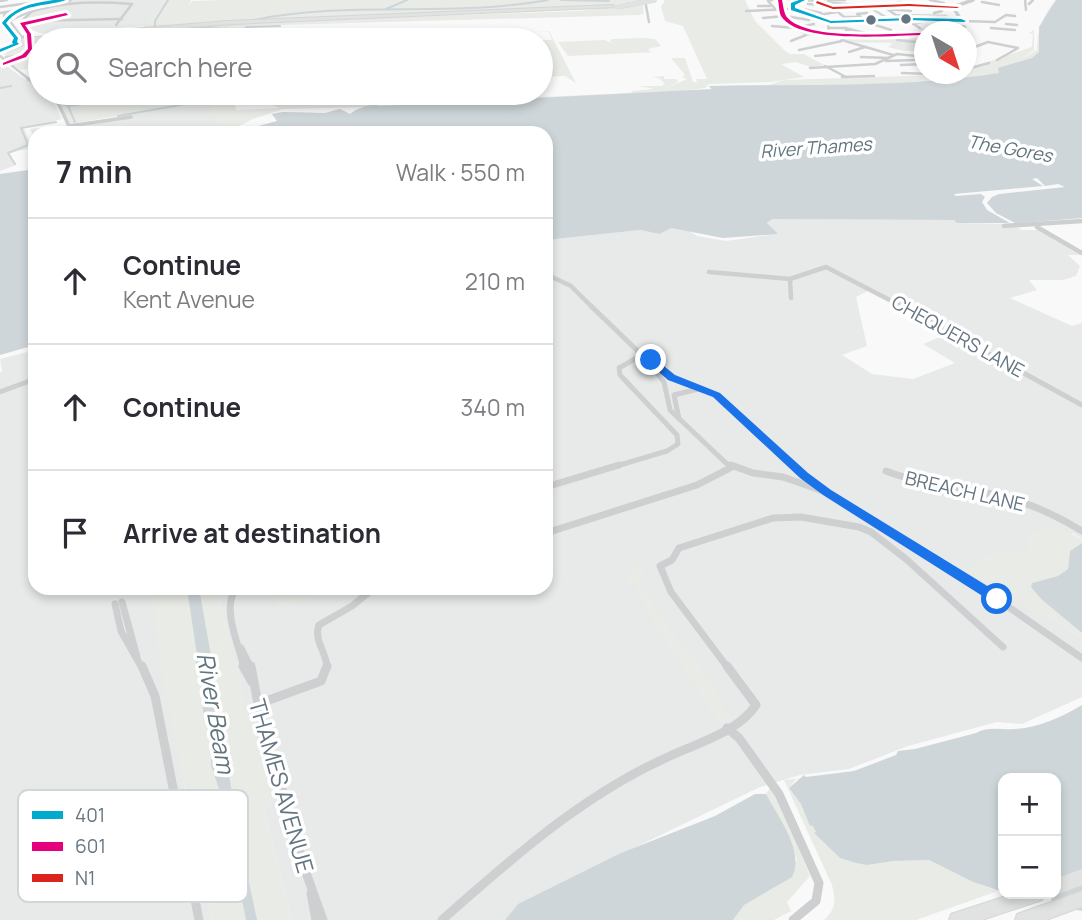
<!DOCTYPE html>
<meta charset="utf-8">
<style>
:root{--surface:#fff;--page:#f7f7f7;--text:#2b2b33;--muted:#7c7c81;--line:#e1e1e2}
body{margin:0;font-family:Manrope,sans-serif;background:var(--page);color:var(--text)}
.controls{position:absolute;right:21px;bottom:21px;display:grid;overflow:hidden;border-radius:14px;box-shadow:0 4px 10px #0003}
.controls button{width:63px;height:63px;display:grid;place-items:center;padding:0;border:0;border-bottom:2px solid var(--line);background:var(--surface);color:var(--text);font:35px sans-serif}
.compass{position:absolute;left:914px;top:21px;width:63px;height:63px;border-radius:50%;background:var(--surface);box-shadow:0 4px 10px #0003;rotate:141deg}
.stop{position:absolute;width:21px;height:21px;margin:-16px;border:5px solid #1a73e8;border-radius:50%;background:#fff}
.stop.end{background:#1a73e8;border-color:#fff;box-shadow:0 2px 7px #0008}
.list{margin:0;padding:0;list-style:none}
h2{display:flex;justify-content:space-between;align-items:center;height:91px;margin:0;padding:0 28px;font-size:30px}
h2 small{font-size:23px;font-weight:400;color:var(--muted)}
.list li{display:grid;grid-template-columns:46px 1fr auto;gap:21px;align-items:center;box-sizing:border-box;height:126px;padding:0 28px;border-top:2px solid var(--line)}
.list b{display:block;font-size:26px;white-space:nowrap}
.list p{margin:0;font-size:23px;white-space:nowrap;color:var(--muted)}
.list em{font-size:23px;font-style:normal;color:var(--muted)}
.icon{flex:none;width:38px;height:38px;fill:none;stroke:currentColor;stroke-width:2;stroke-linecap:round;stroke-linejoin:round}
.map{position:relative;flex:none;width:1082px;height:920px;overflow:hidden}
.search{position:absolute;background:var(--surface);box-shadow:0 4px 10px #0003;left:28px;top:28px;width:525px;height:77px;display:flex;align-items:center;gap:18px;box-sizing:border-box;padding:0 24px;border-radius:38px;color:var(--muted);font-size:26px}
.panel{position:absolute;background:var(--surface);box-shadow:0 4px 10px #0003;left:28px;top:126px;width:525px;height:469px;border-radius:21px}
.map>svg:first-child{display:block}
.built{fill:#e8e9e9;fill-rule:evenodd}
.green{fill:#e8ebe6}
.water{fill:#ced6d9}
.pier{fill:#f9f9f9}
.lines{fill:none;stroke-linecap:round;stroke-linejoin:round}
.stream{stroke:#ced6d9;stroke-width:2}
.canal{stroke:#ced6d9;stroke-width:2.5}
.river{fill:#ced6d9;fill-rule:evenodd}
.primary-casing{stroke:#d5d6d7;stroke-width:2}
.trunk-casing{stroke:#d5d6d6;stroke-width:2}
.minor-far5{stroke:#cecfd0;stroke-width:2.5}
.minor-far4{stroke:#cecfd0;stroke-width:3.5}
.minor-far3{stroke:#cecfd0;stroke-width:4.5}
.minor-far2{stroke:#cecfd0;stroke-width:5}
.minor-far1{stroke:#cecfd0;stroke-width:7}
.minor{stroke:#cecfd0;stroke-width:9}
.tertiary{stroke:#cecfd0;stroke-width:3.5}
.primary{fill:#e1e2e2;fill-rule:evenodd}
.trunk{fill:#e1e2e2;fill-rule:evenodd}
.primary-bridge-casing{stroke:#d5d6d7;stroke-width:5;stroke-linecap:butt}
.primary-bridge{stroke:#e1e2e2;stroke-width:4.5}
.bus-1-casing{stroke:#fff;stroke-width:6}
.bus-2-casing{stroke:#fff;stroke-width:6}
.bus-3-casing{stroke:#fff;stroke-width:6}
.bus-1{fill:#00a9ce;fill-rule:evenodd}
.bus-2{fill:#e5007d;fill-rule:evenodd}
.bus-3{fill:#dc241f;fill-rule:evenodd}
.route{fill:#1a73e8}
.bus-dot{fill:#657683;stroke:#fff;stroke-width:2.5}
.labels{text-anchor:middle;stroke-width:7;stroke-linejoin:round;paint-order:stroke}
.far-water-label{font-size:18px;font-style:italic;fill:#60757c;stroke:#fff}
.street-label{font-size:19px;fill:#657683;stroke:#fff}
.near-street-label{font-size:23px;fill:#657683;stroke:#fff}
.near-water-label{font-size:24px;font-style:italic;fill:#60757c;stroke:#fff}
.key{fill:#fff;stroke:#d1d6da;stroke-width:2}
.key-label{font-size:19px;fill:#657683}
</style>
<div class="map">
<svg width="1082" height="920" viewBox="0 0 1082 920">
<rect width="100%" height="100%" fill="#f9f9f9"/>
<g class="built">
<path d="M65,0H163L145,26L42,34L17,24L31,10Z"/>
<path d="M0,61L53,100L62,119L24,128L32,148L9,153L16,165L0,171Z"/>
<path d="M214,100L213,113L231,130L224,133H35V139L30,129L71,125Z"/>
<path d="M771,219L955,220L957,223L1012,224L1022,230H1040L1082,255H1068L1080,266L1076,276L1063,280H1029L1037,290L1010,298L1072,326L1082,323V539L1073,533L1002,577L1046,614L1082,639V697L1022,724L997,722L908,746L849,769L800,775L760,787L518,904L505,920H292L263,806L272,804L216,588H546V240L640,230L660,234L671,228L689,231L697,236L726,241L777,234L767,223ZM870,290L947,334L923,344L955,363L913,379L872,374L842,355L867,346L856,297Z"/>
<path d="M35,350V588H151L189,814L212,920H0V373L2,371L0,359Z"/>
</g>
<g class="green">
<path d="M162,0H191L189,6L192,1L220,0H644L582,9L228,22L143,28Z"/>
<path d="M665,0H745L755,21L784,50L790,54H804L824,65L811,67L796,62L781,64L804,77L770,82L709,84L705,88L682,91L711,90L709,86L769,85L784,80L967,74V69L1032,47L1033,34L1029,33L1034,30V50L1021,59L1037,50C1037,30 1043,15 1056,0H1063L1048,49L1003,76L948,85L375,112L233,133L277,121L272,114L283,112L325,113L340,109L350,114L365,107L283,109L253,119L231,130L213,113L214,100L69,124L49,93H232L236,110L279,108L256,98L255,93H316L314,99H322L319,94H330L331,99L343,98V94L355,93L352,97H359L357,93H375L376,96H380L381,101L385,102L383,97L385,93H454L455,98L449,101L631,93L632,91L654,89L639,86H661L665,84L659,78L652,77L664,76V79H676L678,82L665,89L687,79L682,77L685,75L671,58H685L693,82H697L696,79H707L683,26L665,21L661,7Z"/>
<path d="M643,4L644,14L638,15L246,26L239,40H45L234,23L578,11Z"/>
<path d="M935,28L946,31L925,32L924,51H904L888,47L893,43C874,42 858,45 841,38L880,39L885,37L877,35C897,30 915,31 935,28Z"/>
<path d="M548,31L500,32L549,31L576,83L565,76L541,77L539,40H552Z"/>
<path d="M643,38L655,39L661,46L648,49L651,52H659L568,56L558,42L604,40L612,43L610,40L613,39Z"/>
<path d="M40,41V66L21,70L3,58L7,52Z"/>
<path d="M1056,526L1082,539V543L1070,551L1068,569L1058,576L1032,583L1031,587L1041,599L1082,633V639L1046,614L1041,617L967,571L987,555L1028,549V533Z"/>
<path d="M645,560L640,585L685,650L691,654L722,697L718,700L732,719L719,724L655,625L636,586L625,582L637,565Z"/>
<path d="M151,588H216L273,805L263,806L292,920H212L160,667Z"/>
<path d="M271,588H337L339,591L278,609Z"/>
<path d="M802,778L796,779L789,788L801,804L810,825H812L816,832L815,834L840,858L867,865L894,861L929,860L973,882L998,891L916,920H824C836,909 836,901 832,885L784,780Z"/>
<path d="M772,784L810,876L787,902L791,911L774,920H733L744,905L797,860L788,836L766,794Z"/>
</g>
<g class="water">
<path d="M1056,0H1082V218L1021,223H957L954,220L772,219L767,223L778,234L723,238L671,228L660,234L640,230L546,240V133H233L277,121L272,114L283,112L325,113L340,109L350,114C357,108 373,103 380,106L712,89L709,86C805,84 904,88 999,73L998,68L1032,58L1039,52V27Z"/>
<path d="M35,169V345L0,355V174Z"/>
<path d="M1082,543V633L1041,599L1031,587L1032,583L1058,576L1068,569L1070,551Z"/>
<path d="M208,649L240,841L257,920H246L224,804L211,765V733L203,711L202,681L197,672L195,653Z"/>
<path d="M1082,705V911L1058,906L1045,894H1056V778H1003V892L973,882L929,860L894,861L867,865L856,863L840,858L814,833L816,832L812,825L810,826L801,804L789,788L804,775L806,777L854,771L896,755L898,751L915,749L976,733C988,726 1001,730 1014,729C1038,728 1062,717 1082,705Z"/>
<path d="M755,794H766C778,817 805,851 792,877L744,905L733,920H505L518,904L621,853L715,816Z"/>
</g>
<path class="pier" d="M1037,178L1045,186L1058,184L1065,187L999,194L992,197L987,203L996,213L1019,225L1015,226L987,210L982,202L985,197L981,194L956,196L954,194L1043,186L1032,179Z"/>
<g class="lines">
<g class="stream">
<path d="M561,0L609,1"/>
<path d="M386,9L407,0"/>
<path d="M254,20C351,0 450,18 548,0"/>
<path d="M80,40L93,36L201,28L232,29L236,34L235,40"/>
<path d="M155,40V21L168,0"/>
<path d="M242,40L246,27L280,26"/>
<path d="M6,57L40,53"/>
<path d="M0,88L11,86"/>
<path d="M226,93L227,100"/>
<path d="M63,104L68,106L75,122"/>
<path d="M68,106L127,97L125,93"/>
<path d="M118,116L214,99L216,93"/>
<path d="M15,164L8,153L28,145L21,128L56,122"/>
</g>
<g class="canal">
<path d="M805,0L867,6L894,22"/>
<path d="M920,31L933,29L944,32"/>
<path d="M897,40L915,42"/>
</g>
<path class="river" d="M187,588H199L212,662L210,666L205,667L200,666L198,662Z"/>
<g class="primary-casing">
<path id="primary" d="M613,5L619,7L234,24L47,39L27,44L0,54V51L20,44L12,42L23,38L227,21Z"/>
</g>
<g class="trunk-casing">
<g id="trunk">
<path d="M1082,869V885L1056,895L1053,894H1056V879Z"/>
<path d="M1082,891V907L1046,920H1015L1017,914Z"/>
<path d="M1012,894H1044L1042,900L982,920H949L951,914Z"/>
</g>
</g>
<g class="minor-far5">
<path d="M645,0L649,22"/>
<path d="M772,0L768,1L776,10"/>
<path d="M828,0H845"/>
<path d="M930,0L944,3L940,6L953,7"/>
<path d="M1025,0L1026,10"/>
<path d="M0,1L7,0"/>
<path d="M982,2L999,5"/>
<path d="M808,4L860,8"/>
<path d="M1029,4L1033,0"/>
<path d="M758,6H770"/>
<path d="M0,7L51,0"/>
<path d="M918,7H935"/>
<path d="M833,8L844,17H861L857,14L867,13"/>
<path d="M887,8L883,6L901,2"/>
<path d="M803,9L821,13"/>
<path d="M746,11L793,9"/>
<path d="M911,11L887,9L896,15L946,16"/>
<path d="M31,12L22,21L122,19"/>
<path d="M0,13L19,10"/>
<path d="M934,13L942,11L935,7L940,6"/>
<path d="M812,16L837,12"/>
<path d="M920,17L923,22L913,24L920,28"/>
<path d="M763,18L785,16L809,20"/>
<path d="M11,20C47,1 92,1 132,4L116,25"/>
<path d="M860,20L891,30"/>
<path d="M964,21L995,22L1006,15L1015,16"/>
<path d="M828,22L829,30L845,41L893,55"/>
<path d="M940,23L964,25"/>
<path d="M1006,24L1017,25"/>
<path d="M772,26L795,28L792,25"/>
<path d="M795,28L806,34H832"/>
<path d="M795,28L814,24"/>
<path d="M828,28H845"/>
<path d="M845,28L873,35L849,34Z"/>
<path d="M991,28L1015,30"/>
<path d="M950,31L965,27"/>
<path d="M791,41L806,35"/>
<path d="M799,50L842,41"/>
<path d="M967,50L988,42L1018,48L997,60"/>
<path d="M849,52L865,47"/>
<path d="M0,56L31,81"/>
<path d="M815,56L835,54"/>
<path d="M861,57L889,58"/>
<path d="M886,61L915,60"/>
<path d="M901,65L925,64"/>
<path d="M825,66L846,77"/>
<path d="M810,68L875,64L897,54L925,57"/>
<path d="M967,69L989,63"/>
<path d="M902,73L930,74"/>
<path d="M842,77L874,76"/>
</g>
<g class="minor-far4">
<path d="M28,79L40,87"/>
<path d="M48,93L56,99L69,126L131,117"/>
</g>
<g class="minor-far3">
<path d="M1004,226L1082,221"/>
<path d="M1037,227L1082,253"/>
<path d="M709,272L790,279L826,267L905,308"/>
<path d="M552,277L571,286L593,308"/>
<path d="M790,279L791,298"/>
</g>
<g class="minor-far2">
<path d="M591,306L646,359L664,382L670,410L727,464L736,467"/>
<path d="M901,306L1082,405"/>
<path d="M646,359L651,360L671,378L717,395L796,467"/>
<path d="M0,392L35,379"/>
<path d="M679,419L674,395L698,389"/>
<path d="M613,467L667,451L678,444L677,435L620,375L619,368L642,355"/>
</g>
<g class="minor-far1">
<path d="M731,465L753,473L783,477L826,492L997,599L1082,658"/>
<path d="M794,465L816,485"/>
<path d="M886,471C922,485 960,487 997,495C1027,502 1056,515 1082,531"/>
<path d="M546,487L619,465"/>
<path d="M546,533L697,485L732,467"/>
<path d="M236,588C221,609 239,644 244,668"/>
<path d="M122,602L137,657"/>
<path d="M115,604L121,631L142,668"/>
<path d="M241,648L251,668"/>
<path d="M327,668C327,653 313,640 319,625L352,606L374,588"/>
<path d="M728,668L671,592L660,566L672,560L679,548L773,518L801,517L859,527L871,532L906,559L1003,647"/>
</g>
<g class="minor">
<path d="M142,666L155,696L199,920"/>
<path d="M243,666L252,682"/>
<path d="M251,666L258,704L304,867L323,920"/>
<path d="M258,704L321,681L327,666"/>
<path d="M727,728L739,738L779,794L819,883L816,901L793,920"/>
<path d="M311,893L316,920"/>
<path d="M442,920C512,858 584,794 670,756C698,743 738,732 756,705L727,666"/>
</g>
<g class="tertiary">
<path d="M803,0L793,4V9L833,21L961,20"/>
<path d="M5,13L4,23L16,38L15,41"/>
<path d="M961,20L953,7L973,0"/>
<path d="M27,38L21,37L10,22L13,15L27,9L70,0"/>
</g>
<use href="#primary" class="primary"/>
<use href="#trunk" class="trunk"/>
<g class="primary-bridge-casing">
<path id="primary-bridge" d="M617,7L655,0"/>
</g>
<use href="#primary-bridge" class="primary-bridge"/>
<g class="bus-1-casing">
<g id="bus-1">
<path d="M54,0H66C45,7 22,3 6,23L18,38L17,42L19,44L0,52V49L13,44L12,42L14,38L2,23C15,6 34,3 54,0Z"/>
<path d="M799,0H805L795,5V8L831,21L910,18L961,19L966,21L964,22L910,20L831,23L791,10V3Z"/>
</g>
</g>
<g class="bus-2-casing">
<g id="bus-2">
<path d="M778,0H782C783,5 784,12 786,16C805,42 894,33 925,33V35C894,35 799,45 781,16C779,12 779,4 778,0Z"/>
<path d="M66,13L68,15L25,25L31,34L32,49L26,57L3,65V63L22,55L28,49L27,34L20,23Z"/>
</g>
</g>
<g class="bus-3-casing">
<path id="bus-3" d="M817,1L833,7L909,4L959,7L957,8L909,6L833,9L816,3Z"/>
</g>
<use href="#bus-1" class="bus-1"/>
<use href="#bus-2" class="bus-2"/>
<use href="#bus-3" class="bus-3"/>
</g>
<path class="route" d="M647,358H654L675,375L720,393L808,473L831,490L1002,595V602H992L823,495L800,478L713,397L668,380L647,362Z"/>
<g class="bus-dot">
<circle cx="906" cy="19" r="6"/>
<circle cx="871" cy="20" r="6"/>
</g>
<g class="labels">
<g class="far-water-label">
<text transform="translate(816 148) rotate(-4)" y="6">River Thames</text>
<text transform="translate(1010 149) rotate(10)" y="6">The Gores</text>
</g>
<g class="street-label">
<text transform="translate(958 336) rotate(29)" y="7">CHEQUERS LANE</text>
<text transform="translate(965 491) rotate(13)" y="7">BREACH LANE</text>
</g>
<g class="near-street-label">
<text transform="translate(281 786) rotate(74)" y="8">THAMES AVENUE</text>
</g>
<g class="near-water-label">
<text transform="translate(215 713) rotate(80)" y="8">River Beam</text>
</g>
</g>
<rect x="18" y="790" width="230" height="112" rx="10" class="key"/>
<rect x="32" y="811" width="31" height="8" fill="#00a9ce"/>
<rect x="32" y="842" width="31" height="9" fill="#e5007d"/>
<rect x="32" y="874" width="31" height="8" fill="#dc241f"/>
<g class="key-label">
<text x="75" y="822">401</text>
<text x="75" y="853">601</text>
<text x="75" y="885">N1</text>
</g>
</svg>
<div class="controls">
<button>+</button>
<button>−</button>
</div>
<svg class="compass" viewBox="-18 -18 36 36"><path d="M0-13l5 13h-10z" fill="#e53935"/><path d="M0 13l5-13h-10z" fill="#7c7c81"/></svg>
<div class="stop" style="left:997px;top:599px"></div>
<div class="stop end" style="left:651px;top:360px"></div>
<div class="search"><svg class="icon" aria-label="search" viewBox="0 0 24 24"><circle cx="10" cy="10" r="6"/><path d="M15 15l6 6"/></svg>Search here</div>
<section class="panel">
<h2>7 min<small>Walk · 550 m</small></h2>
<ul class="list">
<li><svg class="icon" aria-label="ahead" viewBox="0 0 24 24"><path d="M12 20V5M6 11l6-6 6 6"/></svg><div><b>Continue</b><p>Kent Avenue</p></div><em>210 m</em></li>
<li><svg class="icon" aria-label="ahead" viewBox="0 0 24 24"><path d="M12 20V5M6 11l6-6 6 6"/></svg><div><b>Continue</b></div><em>340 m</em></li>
<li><svg class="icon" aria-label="arrive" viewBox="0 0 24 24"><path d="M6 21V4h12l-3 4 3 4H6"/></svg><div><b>Arrive at destination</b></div></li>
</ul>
</section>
</div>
